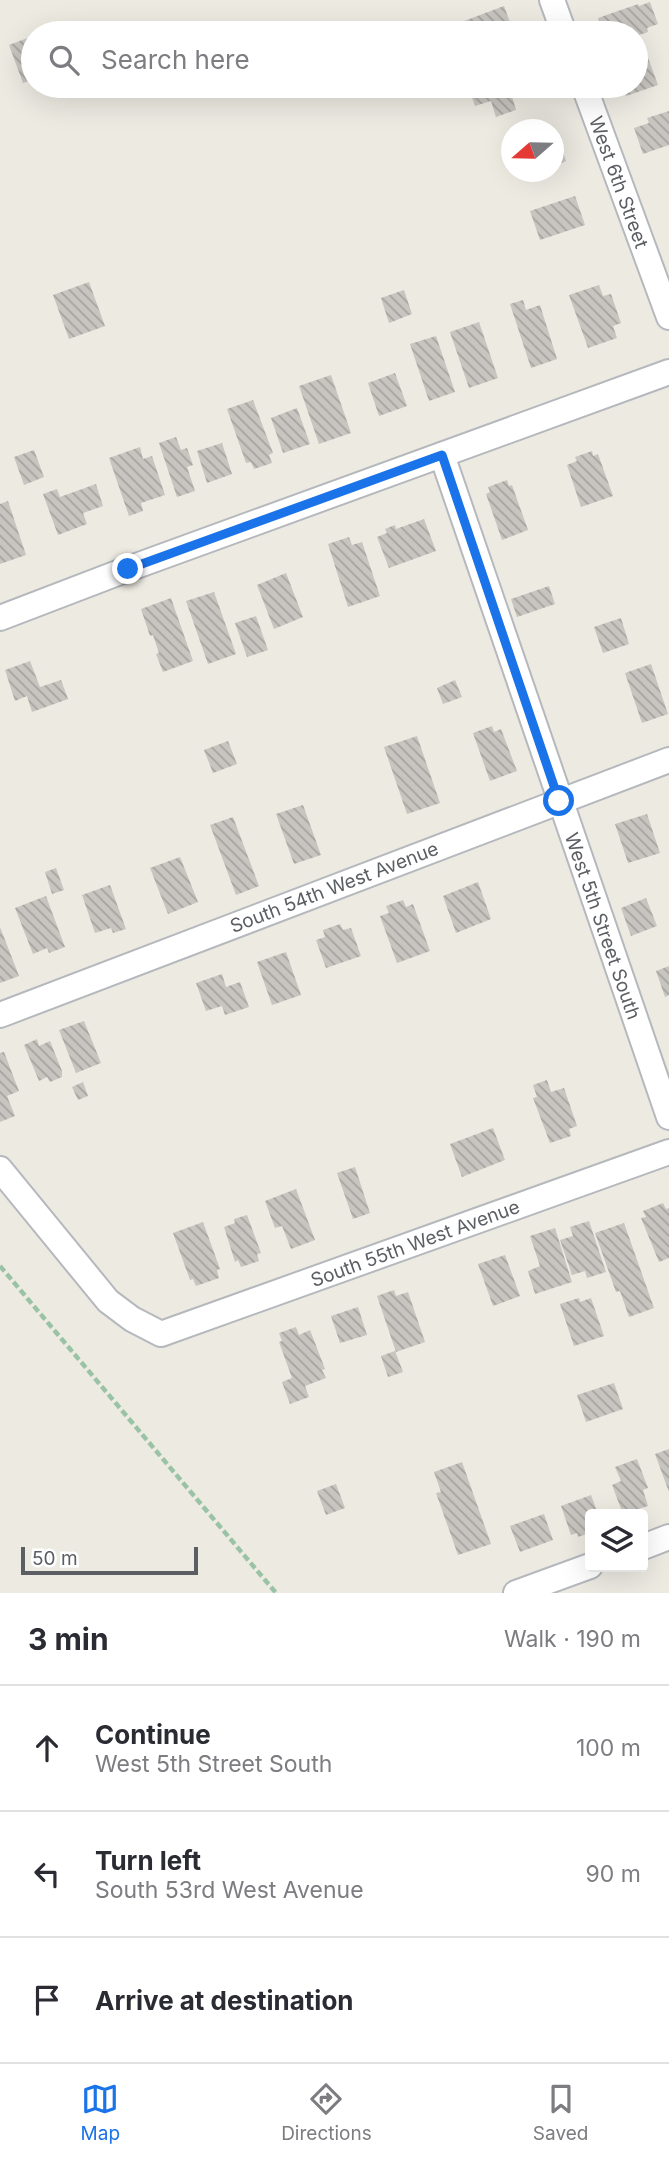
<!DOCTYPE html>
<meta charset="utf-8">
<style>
:root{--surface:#fff;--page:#f7f7f7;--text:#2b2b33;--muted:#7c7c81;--line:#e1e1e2;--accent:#1a73e8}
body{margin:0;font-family:Inter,sans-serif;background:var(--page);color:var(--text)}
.controls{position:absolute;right:21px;bottom:21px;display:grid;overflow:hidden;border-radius:7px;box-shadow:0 7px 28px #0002}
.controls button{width:63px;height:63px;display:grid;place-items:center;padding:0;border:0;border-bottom:2px solid var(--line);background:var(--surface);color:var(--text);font:35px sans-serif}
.compass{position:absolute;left:501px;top:119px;width:63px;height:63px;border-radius:50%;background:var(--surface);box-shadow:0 7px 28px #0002;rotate:250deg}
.scale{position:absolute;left:21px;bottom:18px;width:177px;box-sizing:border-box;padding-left:7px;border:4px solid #5b5e62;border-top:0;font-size:19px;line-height:24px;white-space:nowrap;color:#5b5e62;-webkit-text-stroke:5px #fff;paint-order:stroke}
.stop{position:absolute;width:21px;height:21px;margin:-16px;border:5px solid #1a73e8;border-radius:50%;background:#fff}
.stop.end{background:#1a73e8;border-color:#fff;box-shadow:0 2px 7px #0008}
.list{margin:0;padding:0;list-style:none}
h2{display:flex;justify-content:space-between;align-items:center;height:91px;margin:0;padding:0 28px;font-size:30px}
h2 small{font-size:23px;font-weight:400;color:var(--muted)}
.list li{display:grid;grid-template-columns:46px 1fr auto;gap:21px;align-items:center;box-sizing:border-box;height:126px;padding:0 28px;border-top:2px solid var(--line)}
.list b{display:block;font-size:26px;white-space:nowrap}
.list p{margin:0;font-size:23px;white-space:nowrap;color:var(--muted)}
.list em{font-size:23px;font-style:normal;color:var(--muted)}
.icon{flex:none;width:38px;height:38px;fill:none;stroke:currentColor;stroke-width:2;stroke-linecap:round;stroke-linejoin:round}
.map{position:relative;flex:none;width:669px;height:1593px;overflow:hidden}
.search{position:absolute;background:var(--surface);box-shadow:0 7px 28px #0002;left:21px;right:21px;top:21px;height:77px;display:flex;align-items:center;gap:18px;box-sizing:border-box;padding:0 24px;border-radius:38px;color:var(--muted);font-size:26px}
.sheet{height:469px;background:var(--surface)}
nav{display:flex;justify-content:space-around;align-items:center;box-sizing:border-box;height:98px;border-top:2px solid var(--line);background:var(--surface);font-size:19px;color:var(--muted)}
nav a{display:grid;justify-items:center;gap:4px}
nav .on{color:var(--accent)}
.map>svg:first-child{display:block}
.building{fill:url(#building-back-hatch)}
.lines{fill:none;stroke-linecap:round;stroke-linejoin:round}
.minor-casing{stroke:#b5b8bc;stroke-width:28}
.path{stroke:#9ac3a6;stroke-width:4.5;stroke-dasharray:7 3.5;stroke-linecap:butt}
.minor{stroke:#fff;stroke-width:24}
.route{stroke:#1a73e8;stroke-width:9}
.labels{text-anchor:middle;stroke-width:6;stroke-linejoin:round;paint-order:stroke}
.street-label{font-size:19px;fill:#5b5e62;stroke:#fff}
</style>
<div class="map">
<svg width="669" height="1593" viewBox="0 0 669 1593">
<defs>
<pattern id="building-back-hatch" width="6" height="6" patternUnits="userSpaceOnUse" patternTransform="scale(1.75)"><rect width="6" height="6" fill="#c8c5c0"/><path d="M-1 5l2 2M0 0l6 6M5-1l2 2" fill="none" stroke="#a5a39f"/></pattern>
</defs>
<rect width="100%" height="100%" fill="#edeae2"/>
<g class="building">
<path d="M650,2L658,24L647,28L648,32L636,36V33H603L598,18L638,4L639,6Z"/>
<path d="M504,6L514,33H469L464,21Z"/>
<path d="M33,36V80L23,83L9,45Z"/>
<path d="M648,58L658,85L626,96L623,86H636V63Z"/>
<path d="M468,86H531L511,93L516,110L496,117L491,101L475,106Z"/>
<path d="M669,111V145L643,154L634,128L649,123L647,118Z"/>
<path d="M554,129L566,161L554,166Z"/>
<path d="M575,196L585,225L540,240L530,211Z"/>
<path d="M89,282L105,326L69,339L53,295Z"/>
<path d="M599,285L603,296L611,294L621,323L613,326L617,338L588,348L569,295Z"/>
<path d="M404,290L412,314L389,323L381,298Z"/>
<path d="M523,300L526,310L540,305L557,359L531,368L510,304Z"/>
<path d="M479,322L498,378L469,388L450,332Z"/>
<path d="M436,336L455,392L429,401L410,344Z"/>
<path d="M395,373L407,406L379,416L368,383Z"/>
<path d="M331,375L351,433L319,444L299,386Z"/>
<path d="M253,400L273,453L269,455L272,463L254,469L251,462L246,463L227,409Z"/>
<path d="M297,408L310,444L283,453L271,418Z"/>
<path d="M176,437L181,450L187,448L193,465L187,467L195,491L177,497L159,443Z"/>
<path d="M222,443L232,474L207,483L197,451Z"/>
<path d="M140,447L143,459L152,456L165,495L141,503L143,511L129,516L109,458Z"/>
<path d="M34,450L44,477L24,485L14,457Z"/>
<path d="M592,451L593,456L598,454L613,496L581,507L567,465L577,461L575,457Z"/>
<path d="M507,480L509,486L512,485L528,530L502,540L486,494L490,492L488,487Z"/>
<path d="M96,484L103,506L83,513L87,524L58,535L43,494L57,489L60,497Z"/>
<path d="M8,501L26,555L0,564V504Z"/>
<path d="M424,519L436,551L389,568L377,537L387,533L385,529L395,525L396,529Z"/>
<path d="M349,537L352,545L362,542L380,596L348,607L328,544Z"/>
<path d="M286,573L303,617L274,629L257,585Z"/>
<path d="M549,586L555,604L517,617L511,599Z"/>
<path d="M214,592L236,654L208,664L186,601Z"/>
<path d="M171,598L193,661L163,672L156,654L159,653L153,635L150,636L141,609Z"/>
<path d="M256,616L268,650L247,657L235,623Z"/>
<path d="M621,618L629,644L603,653L594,627Z"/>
<path d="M30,661L40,687L61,680L68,699L32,712L27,696L15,701L5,670Z"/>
<path d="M651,664L668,714L642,723L625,673Z"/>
<path d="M455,680L462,697L443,704L437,688Z"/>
<path d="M492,726L494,732L501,729L517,771L490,781L473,733Z"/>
<path d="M417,736L440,803L407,814L384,747Z"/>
<path d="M228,741L237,764L213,773L204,750Z"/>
<path d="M303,805L321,855L294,864L276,814Z"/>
<path d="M647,814L660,853L628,863L615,824Z"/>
<path d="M233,817L259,886L236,895L210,825Z"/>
<path d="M180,857L198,902L168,914L150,868Z"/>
<path d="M56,868L64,890L52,894L45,872Z"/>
<path d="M478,882L491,919L456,933L443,896Z"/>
<path d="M110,885L126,929L113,933L111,928L95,933L82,895Z"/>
<path d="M46,896L65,947L49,953L47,948L33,954L15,908Z"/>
<path d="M646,898L657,926L631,936L621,908Z"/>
<path d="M403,900L406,907L413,904L430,951L397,963L380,916L389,913L386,906Z"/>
<path d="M340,924L343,930L351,928L361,956L326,968L316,940L325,937L323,930Z"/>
<path d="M0,927L19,976L0,983Z"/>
<path d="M286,952L301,995L272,1005L257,962Z"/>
<path d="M669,966V995L665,997L656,971Z"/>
<path d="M222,974L226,987L240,982L249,1007L225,1015L222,1006L206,1011L196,983Z"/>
<path d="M84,1021L101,1063L76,1073L59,1030Z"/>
<path d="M37,1039L39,1046L50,1041L62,1071V1077L50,1082L47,1077L39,1081L24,1045Z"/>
<path d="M4,1052L19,1091L7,1096L15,1116L0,1122V1053Z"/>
<path d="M547,1080L551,1092L564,1088L577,1126L569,1129L571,1136L550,1143L533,1098L537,1097L533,1085Z"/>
<path d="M83,1082L88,1096L78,1100L72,1087Z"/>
<path d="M493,1128L505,1160L462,1177L450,1144Z"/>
<path d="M355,1167L370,1213L353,1219L337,1173Z"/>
<path d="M296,1189L315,1240L291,1249L282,1226L275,1228L265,1201Z"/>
<path d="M663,1203L666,1209L669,1208V1258L659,1262L641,1218L646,1217L643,1211Z"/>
<path d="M247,1215L261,1253L257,1254L259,1261L241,1267L238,1260L235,1262L224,1227L235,1223L234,1219Z"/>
<path d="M589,1221L606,1272L587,1278L585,1271L572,1275L560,1240L573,1236L570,1227Z"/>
<path d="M203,1222L220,1269L217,1270L219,1278L196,1286L193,1279L190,1280L173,1233Z"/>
<path d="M624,1223L654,1308L629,1317L620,1291L616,1292L595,1233Z"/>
<path d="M555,1228L572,1282L535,1294L528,1271L540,1266L530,1236Z"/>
<path d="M505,1255L520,1296L493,1306L478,1264Z"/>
<path d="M394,1290L396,1296L408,1292L425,1342L396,1352L377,1296Z"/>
<path d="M579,1298L580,1302L591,1298L604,1336L574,1346L560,1304Z"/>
<path d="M358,1307L367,1335L340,1343L331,1316Z"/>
<path d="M296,1327L299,1335L310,1330L325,1369L322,1370L326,1378L305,1386L309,1397L290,1404L282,1382L292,1378L279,1342L282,1341L279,1333Z"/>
<path d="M395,1351L403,1372L388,1377L381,1356Z"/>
<path d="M614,1383L623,1409L586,1422L577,1395Z"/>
<path d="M669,1449V1492L655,1454Z"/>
<path d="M637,1459L648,1488L643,1490L648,1506L623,1514L612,1485L621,1481L615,1467Z"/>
<path d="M462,1462L491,1544L458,1555L436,1493L441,1492L434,1472Z"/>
<path d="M336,1484L345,1508L326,1515L317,1491Z"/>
<path d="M591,1495L598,1514H590V1533L578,1537L577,1533L571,1535L561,1506Z"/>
<path d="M544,1514L553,1540L520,1552L510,1526Z"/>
</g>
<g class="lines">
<g class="minor-casing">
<g id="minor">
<path d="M552,0L564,33"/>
<path d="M584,86L669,317"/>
<path d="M442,455L669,1117"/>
<path d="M0,618L128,569L669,372"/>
<path d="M0,1015L669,760"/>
<path d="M0,1169L108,1301L132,1319L161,1334L669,1152"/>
<path d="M643,1547L669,1537"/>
<path d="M516,1593L590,1566"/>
</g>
</g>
<path class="path" d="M0,1266L276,1593"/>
<use href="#minor" class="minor"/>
</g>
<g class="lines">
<path class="route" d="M128,569L442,455L559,801"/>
</g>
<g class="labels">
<g class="street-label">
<text transform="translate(619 182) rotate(70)" y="7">West 6th Street</text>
<text transform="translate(334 887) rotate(-21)" y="7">South 54th West Avenue</text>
<text transform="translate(603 926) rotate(71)" y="7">West 5th Street South</text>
<text transform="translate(415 1243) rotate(-20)" y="7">South 55th West Avenue</text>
</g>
</g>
</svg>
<div class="controls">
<button><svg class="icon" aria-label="layers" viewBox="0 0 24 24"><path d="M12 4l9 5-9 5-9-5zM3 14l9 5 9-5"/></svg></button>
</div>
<svg class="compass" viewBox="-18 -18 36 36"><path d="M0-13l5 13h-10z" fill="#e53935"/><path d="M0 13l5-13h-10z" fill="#7c7c81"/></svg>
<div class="scale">50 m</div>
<div class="stop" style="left:559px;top:801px"></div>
<div class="stop end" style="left:128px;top:569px"></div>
<div class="search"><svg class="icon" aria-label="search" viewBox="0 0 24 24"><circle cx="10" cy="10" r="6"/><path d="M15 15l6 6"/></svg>Search here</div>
</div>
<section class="sheet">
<h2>3 min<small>Walk · 190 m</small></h2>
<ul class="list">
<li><svg class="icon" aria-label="ahead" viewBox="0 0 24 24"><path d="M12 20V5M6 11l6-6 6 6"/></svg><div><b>Continue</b><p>West 5th Street South</p></div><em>100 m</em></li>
<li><svg class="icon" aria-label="left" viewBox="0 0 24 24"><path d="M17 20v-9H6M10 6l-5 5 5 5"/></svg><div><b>Turn left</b><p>South 53rd West Avenue</p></div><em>90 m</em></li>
<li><svg class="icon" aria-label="arrive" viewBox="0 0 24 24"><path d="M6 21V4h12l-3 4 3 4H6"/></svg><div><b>Arrive at destination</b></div></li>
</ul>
</section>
<nav>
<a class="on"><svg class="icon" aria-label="map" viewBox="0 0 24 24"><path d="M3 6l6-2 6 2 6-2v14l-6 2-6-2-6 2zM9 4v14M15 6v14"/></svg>Map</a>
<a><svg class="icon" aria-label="directions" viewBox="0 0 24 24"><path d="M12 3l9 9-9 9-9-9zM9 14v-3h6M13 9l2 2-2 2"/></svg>Directions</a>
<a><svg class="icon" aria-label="saved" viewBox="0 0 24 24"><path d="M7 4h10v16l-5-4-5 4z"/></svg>Saved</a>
</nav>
